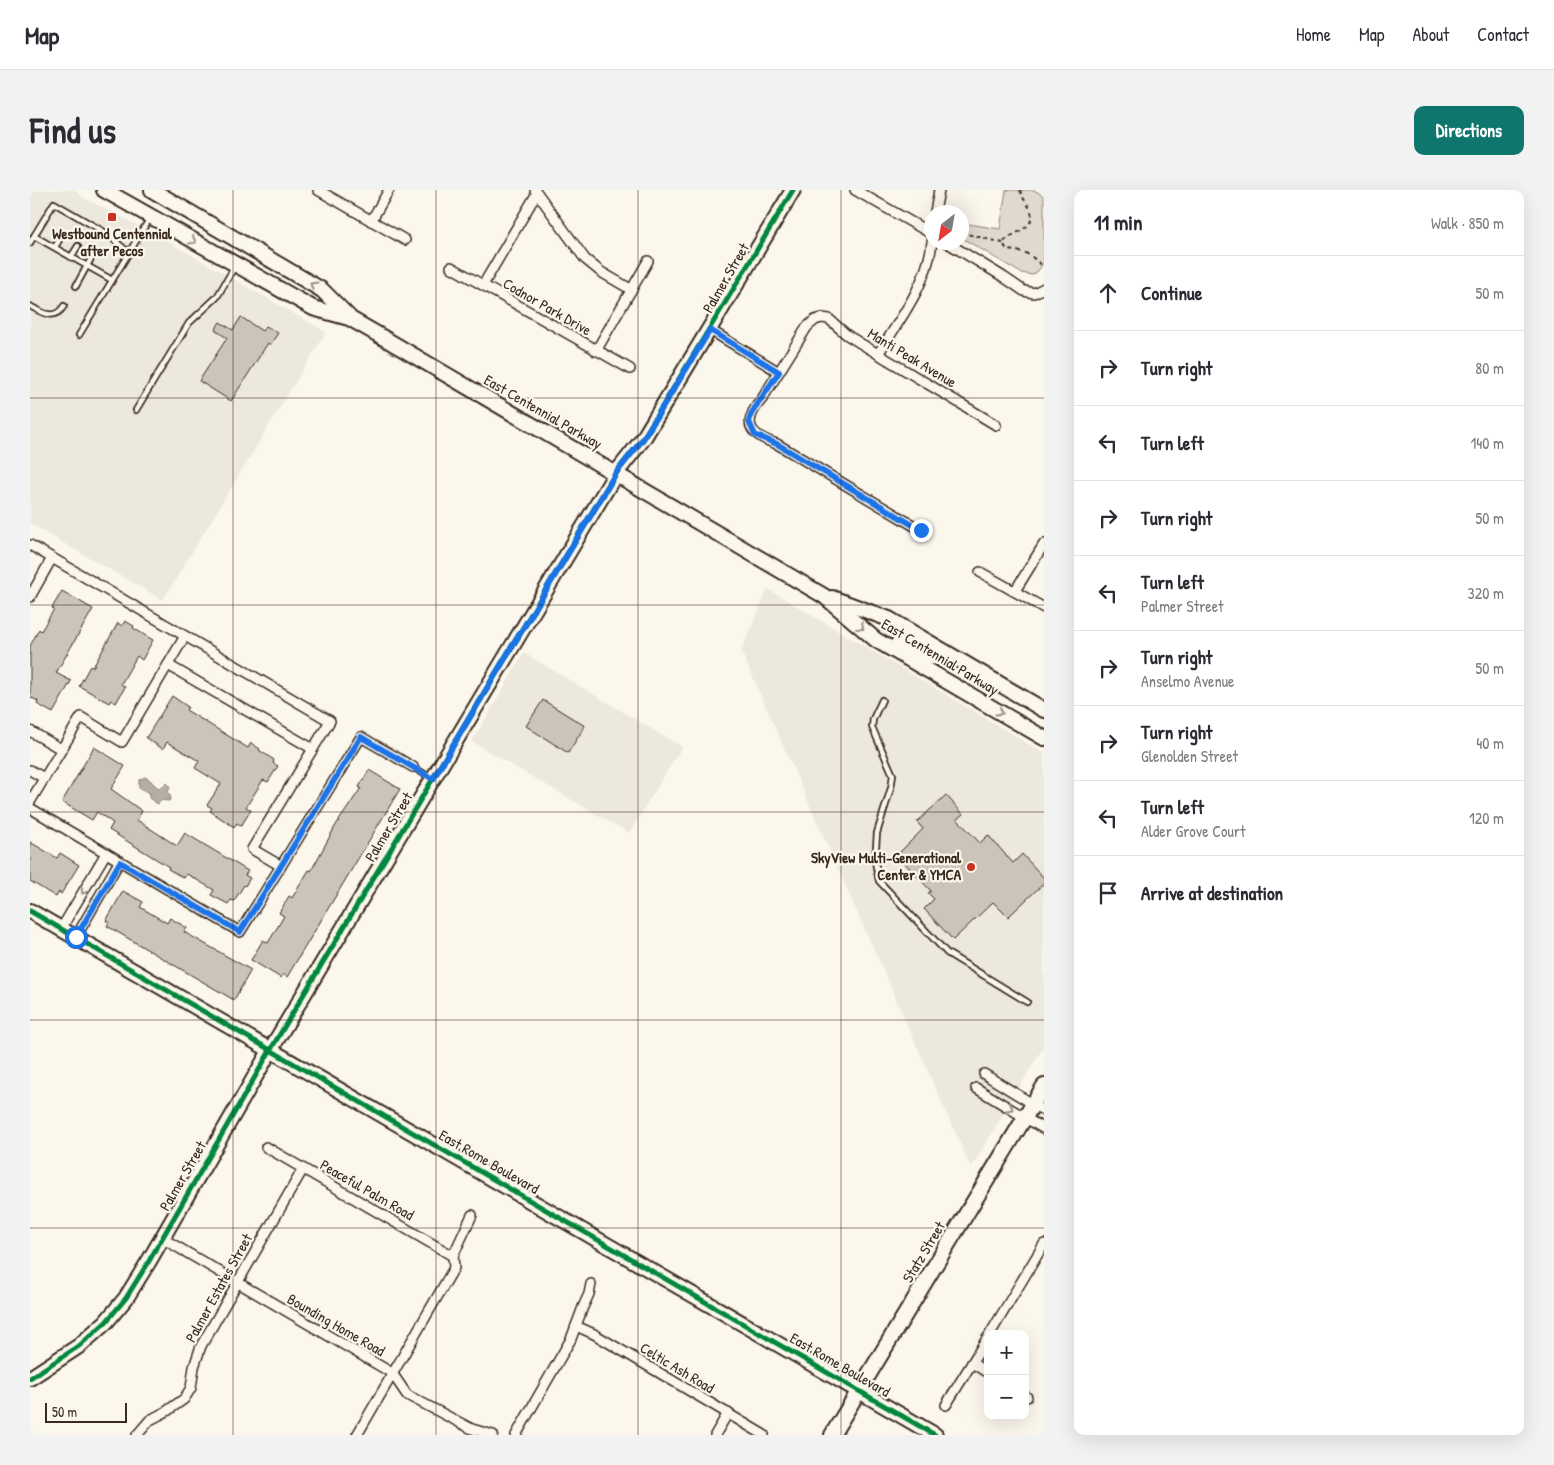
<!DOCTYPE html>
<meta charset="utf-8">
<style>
:root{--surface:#fff;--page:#f2f2f3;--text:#2b2b33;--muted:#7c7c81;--line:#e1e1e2;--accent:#0f766e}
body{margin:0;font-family:"Patrick Hand",sans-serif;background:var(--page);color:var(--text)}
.controls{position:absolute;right:15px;bottom:15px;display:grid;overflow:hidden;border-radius:10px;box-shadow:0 5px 20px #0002}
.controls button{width:45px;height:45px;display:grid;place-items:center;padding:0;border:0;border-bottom:1px solid var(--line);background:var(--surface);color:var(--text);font:25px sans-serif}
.compass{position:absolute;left:894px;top:15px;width:45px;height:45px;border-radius:50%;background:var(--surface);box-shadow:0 5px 20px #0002;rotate:211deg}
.scale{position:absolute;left:15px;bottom:12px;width:82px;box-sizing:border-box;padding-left:5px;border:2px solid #3b2a1e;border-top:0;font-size:14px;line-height:18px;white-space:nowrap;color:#3b2a1e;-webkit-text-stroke:4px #fbf7ec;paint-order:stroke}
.stop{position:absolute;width:15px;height:15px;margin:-11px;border:4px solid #1a73e8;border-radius:50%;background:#fff}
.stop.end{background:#1a73e8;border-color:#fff;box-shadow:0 1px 5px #0008}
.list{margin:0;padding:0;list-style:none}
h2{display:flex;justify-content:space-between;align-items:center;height:65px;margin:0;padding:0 20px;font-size:21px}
h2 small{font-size:16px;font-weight:400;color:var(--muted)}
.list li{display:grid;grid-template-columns:32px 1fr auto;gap:15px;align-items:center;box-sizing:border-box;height:75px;padding:0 20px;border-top:1px solid var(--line)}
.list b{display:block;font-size:19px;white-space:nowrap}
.list p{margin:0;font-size:16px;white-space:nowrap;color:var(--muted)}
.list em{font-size:16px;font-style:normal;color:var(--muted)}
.icon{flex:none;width:28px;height:28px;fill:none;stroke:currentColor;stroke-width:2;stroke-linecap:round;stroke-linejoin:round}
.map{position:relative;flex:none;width:1014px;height:1245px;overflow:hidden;border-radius:10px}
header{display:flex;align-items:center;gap:30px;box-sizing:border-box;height:70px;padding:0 25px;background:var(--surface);border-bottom:1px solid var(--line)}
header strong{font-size:24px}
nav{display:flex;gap:28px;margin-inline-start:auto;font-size:18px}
.intro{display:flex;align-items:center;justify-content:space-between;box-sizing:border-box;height:120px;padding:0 30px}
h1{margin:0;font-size:35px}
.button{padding:12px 22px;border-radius:10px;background:var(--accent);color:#fff;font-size:18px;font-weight:700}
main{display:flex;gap:30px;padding:0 30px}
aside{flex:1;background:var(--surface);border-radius:10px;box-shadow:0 5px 20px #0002}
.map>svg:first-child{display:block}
.built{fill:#ede8dd}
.green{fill:#dfd9ce;stroke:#8d8276}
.water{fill:#b6aea2;stroke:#85796d}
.building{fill:#ccc4b9;stroke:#3b2a1e}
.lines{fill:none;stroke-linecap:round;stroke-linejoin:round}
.lane-casing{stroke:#3b2a1e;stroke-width:8}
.street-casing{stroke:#3b2a1e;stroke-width:12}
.secondary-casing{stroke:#3b2a1e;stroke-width:18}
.path{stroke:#3b2a1e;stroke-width:2;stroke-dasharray:4 4;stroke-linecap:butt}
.lane{stroke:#fbf7ec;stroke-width:4.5}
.street{stroke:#fbf7ec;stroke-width:9}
.secondary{stroke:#fbf7ec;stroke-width:14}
.cycleway-casing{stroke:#fbf7ec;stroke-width:8}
.cycleway{stroke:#00873e;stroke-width:5}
.oneway{stroke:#9b9085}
.route{stroke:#1a73e8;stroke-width:6}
.grid{fill:none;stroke:#3b2a1e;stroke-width:1;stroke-opacity:0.55}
.poi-dot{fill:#c8321e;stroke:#fbf7ec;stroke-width:2}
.labels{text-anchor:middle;stroke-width:4.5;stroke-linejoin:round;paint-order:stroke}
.poi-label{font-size:15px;font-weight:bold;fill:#3b2a1e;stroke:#fbf7ec}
.street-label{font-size:15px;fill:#3b2a1e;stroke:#fbf7ec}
</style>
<header>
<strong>Map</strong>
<nav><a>Home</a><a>Map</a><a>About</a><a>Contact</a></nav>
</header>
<div class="intro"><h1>Find us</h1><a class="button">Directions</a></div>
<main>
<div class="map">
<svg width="1014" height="1245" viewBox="0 0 1014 1245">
<rect width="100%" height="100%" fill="#fbf7ec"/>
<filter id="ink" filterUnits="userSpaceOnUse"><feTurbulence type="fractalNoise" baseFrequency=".02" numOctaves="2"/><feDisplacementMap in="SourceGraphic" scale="10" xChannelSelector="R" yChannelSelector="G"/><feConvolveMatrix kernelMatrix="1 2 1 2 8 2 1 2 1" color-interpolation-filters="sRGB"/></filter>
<g filter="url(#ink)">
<g class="built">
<path d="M2,0H45L54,8L125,44L296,142L133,410L0,334V4Z"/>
<path d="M738,399L1014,563V856L941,978L711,461Z"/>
<path d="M494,463L652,557L599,643L442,552Z"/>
</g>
<path class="green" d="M976,0H1004L1014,6V72L1008,81L1002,85L991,83L932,48V33L970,39Z"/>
<path class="water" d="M115,587C122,590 123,595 129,598L137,593L140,597L138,602L141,608L139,611L132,610L128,614L119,608L120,603L109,598V590Z"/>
<g class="building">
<path d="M211,127L232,141L236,136L248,143L240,155L238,153L201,211L169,191L197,148L185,140L190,132L203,140Z"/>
<path d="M32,401L63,419L26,483L41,491L23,523L7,514L8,511L0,507V456L9,439L11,441L24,419L22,418Z"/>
<path d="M95,431L104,436L103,438L123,450L112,470L107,466L91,494L95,497L86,513L81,510L79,513L49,496L60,476L63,477L88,433L92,436Z"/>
<path d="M142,506L158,517L156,520L218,558L221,553L230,559L229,560L244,570L243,573L248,576L238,592L233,590L216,617L221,620L211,636L207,633L204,637L180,621L182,618L177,615L191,594L165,578L169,571L137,552L133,559L116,548Z"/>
<path d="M513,510L555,536L538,563L496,536Z"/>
<path d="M64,557L95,576L81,599L112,621L107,630L147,656L155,643L218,681L215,685L220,688L215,696L214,695L204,711L201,710L198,714L181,705L184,700L157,684L154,688L138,679L139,677L79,640L83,633L67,622L62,630L32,612Z"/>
<path d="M339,580L370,599L257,787L253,784L251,788L221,770L233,750L238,753L254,726L249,723L259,706L262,708L279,680L281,681L306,635L331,598L329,597Z"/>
<path d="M916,605L933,624L927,629L950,653L958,645L983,673L992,664L1014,688V693L978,727L963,712L923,750L894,719L904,709L898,703L901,701L867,665L893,639L887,632Z"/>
<path d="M0,652L27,668L30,663L49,675L31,704L29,702L26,707L0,691Z"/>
<path d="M93,701L113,712L110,717L137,733L140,728L157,738L154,742L221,780L204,810L77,736L79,732L76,731Z"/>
</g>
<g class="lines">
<g class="lane-casing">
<g id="lane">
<path d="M4,46L24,13L76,43L98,62"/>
<path d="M0,53L4,46L82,90"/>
<path d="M25,57L31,47"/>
<path d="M41,67L48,56"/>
<path d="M46,96L63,65"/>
<path d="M0,116C12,123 25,131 34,116"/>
<path d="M49,145L120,28"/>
<path d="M106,220L159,133L187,107L205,76"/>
<path d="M852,510L843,529L842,537L863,585L861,598L847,643L845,672L849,691L917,763L997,812"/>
<path d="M383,577L401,588"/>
</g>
</g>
<g class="street-casing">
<g id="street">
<path d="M288,0L375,50"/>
<path d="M505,0L555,69L571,82L602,100"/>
<path d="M825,0L902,44"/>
<path d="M905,22L909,0"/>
<path d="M341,31L359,0"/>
<path d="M916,52L972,86L994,101L1004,103L1014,98"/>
<path d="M421,77L600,179"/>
<path d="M453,95L507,3"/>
<path d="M680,140L749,182"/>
<path d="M566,161L618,71"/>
<path d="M848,164C869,131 898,93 902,52"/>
<path d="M891,340L747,254C719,245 711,233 732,209L777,137L785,130L792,128L799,129L817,145L848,164L966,235"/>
<path d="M0,355L300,531L222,659L251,676"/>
<path d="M950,382L1014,418"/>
<path d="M985,401L1014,354"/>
<path d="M0,407L22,368"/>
<path d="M138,475L283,559"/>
<path d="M0,541L31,559"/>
<path d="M0,580L14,588"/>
<path d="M0,612L51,527L92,552L155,446"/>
<path d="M0,618L210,742L331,547L383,577"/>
<path d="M31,739L76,663"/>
<path d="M46,747L89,672"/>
<path d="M954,884L1014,921"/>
<path d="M946,898L1014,939"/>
<path d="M236,957L423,1066"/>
<path d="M132,1048L362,1183L377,1205L442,1239L463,1245"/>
<path d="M546,1136L564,1144L734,1245"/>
<path d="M960,1144L1014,1054"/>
<path d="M942,1173L958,1183"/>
<path d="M995,1206L997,1207"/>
<path d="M916,1215L958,1147"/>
<path d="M107,1245L120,1230L137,1221L154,1209L161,1198L164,1177L171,1156L273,979"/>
<path d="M327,1245L424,1078L423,1066L442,1025"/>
<path d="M486,1245L541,1149L553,1117L559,1104L561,1094"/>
<path d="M685,1245L698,1223"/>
</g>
</g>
<g class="secondary-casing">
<g id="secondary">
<path d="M74,0L283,118L319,128L347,144L794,406L846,450L1014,548"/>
<path d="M122,0L292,100L319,127"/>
<path d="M802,408L859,429L1014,520"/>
<path d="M863,459L869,453H875L901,467L925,469"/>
<path d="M0,721L905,1245"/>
<path d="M0,1188L49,1156L76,1132L96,1108L119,1071L241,859L586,283L613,249L763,0"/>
<path d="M802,1245L1014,896"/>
</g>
</g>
<g class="path">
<path d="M990,0C992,9 999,14 1001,22C1006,40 980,42 973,53L977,60L994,62L1001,66L1014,77"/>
<path d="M932,45L933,43L973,53"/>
</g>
<use href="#lane" class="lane"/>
<use href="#street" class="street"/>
<use href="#secondary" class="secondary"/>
<g class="cycleway-casing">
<g id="cycleway">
<path d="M0,721L905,1245"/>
<path d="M0,1188L49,1156L76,1132L96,1108L119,1071L241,859L586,283L613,249L763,0"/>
</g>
</g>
<use href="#cycleway" class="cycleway"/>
</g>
<defs><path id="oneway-chevron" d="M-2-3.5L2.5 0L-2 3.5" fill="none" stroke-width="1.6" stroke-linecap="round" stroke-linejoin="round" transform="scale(1.25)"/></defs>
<g class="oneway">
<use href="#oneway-chevron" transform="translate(163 51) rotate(29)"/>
<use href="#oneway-chevron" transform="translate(283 95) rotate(-149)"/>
<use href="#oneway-chevron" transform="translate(831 437) rotate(41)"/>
<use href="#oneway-chevron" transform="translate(970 522) rotate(30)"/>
<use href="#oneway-chevron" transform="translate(54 701) rotate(121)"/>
<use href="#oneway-chevron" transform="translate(980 918) rotate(31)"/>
</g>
</g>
<g class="lines" filter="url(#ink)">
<path class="route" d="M46,747L90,672L210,742L331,547L403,589L586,283L613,249L680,140L749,182L721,224L719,232L725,245L747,254L891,340"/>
</g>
<path class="grid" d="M203,0V1245M406,0V1245M608,0V1245M811,0V1245M0,208H1014M0,415H1014M0,622H1014M0,830H1014M0,1038H1014"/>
<g class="poi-dot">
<rect x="77" y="22" width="10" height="10" rx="2.5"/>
<circle cx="941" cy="677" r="5"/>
</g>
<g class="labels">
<g class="poi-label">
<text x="82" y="49">Westbound Centennial<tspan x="82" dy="17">after Pecos</tspan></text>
<text x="931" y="673" text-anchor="end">SkyView Multi-Generational<tspan x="931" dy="17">Center &amp; YMCA</tspan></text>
</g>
<g class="street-label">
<text transform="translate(696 88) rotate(-60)" y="5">Palmer Street</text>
<text transform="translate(517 117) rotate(30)" y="5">Codnor Park Drive</text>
<text transform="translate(882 168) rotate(31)" y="5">Manti Peak Avenue</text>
<text transform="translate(513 222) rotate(30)" y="5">East Centennial Parkway</text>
<text transform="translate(910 467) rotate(31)" y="5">East Centennial Parkway</text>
<text transform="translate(359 637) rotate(-59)" y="5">Palmer Street</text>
<text transform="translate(459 972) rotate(30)" y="5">East Rome Boulevard</text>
<text transform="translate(153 986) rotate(-60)" y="5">Palmer Street</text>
<text transform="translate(337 1000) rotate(30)" y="5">Peaceful Palm Road</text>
<text transform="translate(894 1062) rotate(-59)" y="5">Statz Street</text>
<text transform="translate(189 1098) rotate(-61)" y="5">Palmer Estates Street</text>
<text transform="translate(306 1135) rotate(30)" y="5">Bounding Home Road</text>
<text transform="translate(810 1175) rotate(30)" y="5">East Rome Boulevard</text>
<text transform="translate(647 1178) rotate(31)" y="5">Celtic Ash Road</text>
</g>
</g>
</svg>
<div class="controls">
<button>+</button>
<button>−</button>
</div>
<svg class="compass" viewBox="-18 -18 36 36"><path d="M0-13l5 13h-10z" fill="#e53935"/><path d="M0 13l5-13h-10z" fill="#7c7c81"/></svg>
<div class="scale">50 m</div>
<div class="stop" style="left:46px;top:747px"></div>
<div class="stop end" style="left:891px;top:340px"></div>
</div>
<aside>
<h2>11 min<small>Walk · 850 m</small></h2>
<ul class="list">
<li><svg class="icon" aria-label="ahead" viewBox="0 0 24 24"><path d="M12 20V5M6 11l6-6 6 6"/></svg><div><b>Continue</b></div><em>50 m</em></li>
<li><svg class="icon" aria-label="right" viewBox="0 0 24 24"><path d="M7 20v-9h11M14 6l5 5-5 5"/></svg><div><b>Turn right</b></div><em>80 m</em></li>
<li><svg class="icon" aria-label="left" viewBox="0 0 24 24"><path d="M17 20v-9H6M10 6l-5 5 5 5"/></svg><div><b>Turn left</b></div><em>140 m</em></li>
<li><svg class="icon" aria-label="right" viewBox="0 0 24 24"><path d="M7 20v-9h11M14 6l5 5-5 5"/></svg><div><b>Turn right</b></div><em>50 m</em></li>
<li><svg class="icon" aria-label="left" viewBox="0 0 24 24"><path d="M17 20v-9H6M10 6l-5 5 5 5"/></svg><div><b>Turn left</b><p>Palmer Street</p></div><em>320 m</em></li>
<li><svg class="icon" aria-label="right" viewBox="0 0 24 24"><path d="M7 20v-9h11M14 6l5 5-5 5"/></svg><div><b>Turn right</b><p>Anselmo Avenue</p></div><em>50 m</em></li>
<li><svg class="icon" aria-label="right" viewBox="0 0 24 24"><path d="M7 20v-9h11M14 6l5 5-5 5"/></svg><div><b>Turn right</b><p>Glenolden Street</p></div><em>40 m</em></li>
<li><svg class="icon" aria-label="left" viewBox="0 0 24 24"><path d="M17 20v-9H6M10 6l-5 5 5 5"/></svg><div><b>Turn left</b><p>Alder Grove Court</p></div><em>120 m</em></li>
<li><svg class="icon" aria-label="arrive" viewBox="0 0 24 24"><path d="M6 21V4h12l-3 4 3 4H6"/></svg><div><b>Arrive at destination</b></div></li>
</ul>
</aside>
</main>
